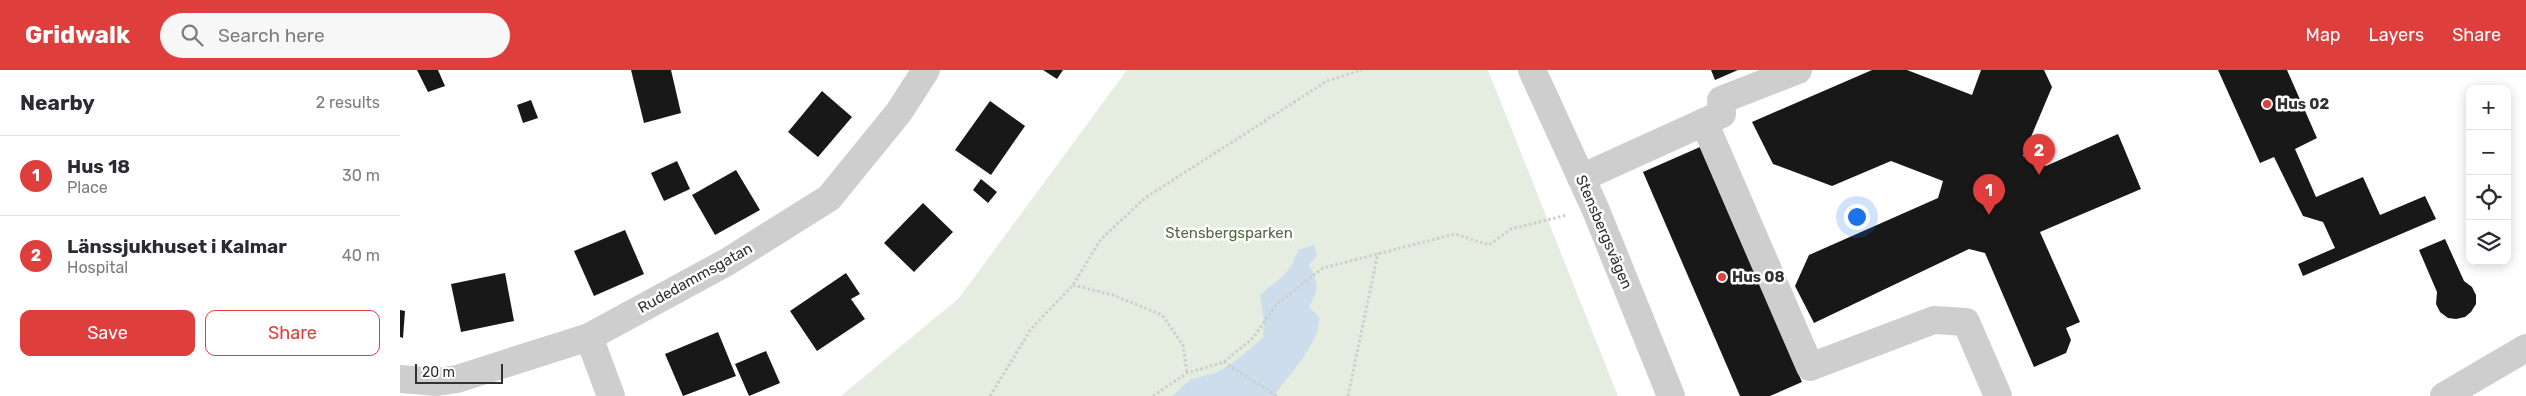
<!DOCTYPE html>
<meta charset="utf-8">
<style>
:root{--surface:#fff;--page:#f7f7f7;--text:#2b2b33;--muted:#7c7c81;--line:#e1e1e2;--accent:#de3e3c}
body{margin:0;font-family:Rubik,sans-serif;background:var(--page);color:var(--text)}
.controls{position:absolute;right:15px;top:15px;display:grid;overflow:hidden;border-radius:10px;box-shadow:0 2px 12px #0003}
.controls button{width:45px;height:45px;display:grid;place-items:center;padding:0;border:0;border-bottom:1px solid var(--line);background:var(--surface);color:var(--text);font:25px sans-serif}
.scale{position:absolute;left:15px;bottom:12px;width:88px;box-sizing:border-box;padding-left:5px;border:2px solid #313131;border-top:0;font-size:14px;line-height:18px;white-space:nowrap;color:#313131;-webkit-text-stroke:4px #fff;paint-order:stroke}
.you{position:absolute;left:1456px;top:146px;width:18px;height:18px;margin:-12px;border:4px solid #fff;border-radius:50%;background:#1a73e8;box-shadow:0 0 0 8px #1a73e833}
.badge{display:grid;place-items:center;width:32px;height:32px;border-radius:50%;background:var(--accent);color:#fff;font-size:16px;font-weight:700}
.pin{position:absolute;translate:-50% -41px;filter:drop-shadow(0 1px 2px #0008)}
.pin::after{content:'';position:absolute;top:26px;width:18px;height:15px;background:inherit;clip-path:polygon(0 0,100% 0,50% 100%)}
.list{margin:0;padding:0;list-style:none}
h2{display:flex;justify-content:space-between;align-items:center;height:65px;margin:0;padding:0 20px;font-size:21px}
h2 small{font-size:16px;font-weight:400;color:var(--muted)}
.list li{display:grid;grid-template-columns:32px 1fr auto;gap:15px;align-items:center;box-sizing:border-box;height:80px;padding:0 20px;border-top:1px solid var(--line)}
.list b{display:block;font-size:19px;white-space:nowrap}
.list p{margin:0;font-size:16px;white-space:nowrap;color:var(--muted)}
.list em{font-size:16px;font-style:normal;color:var(--muted)}
.actions{display:flex;gap:10px;padding:15px 20px}
.actions a{flex:1;padding:11px 0;border:1px solid var(--accent);border-radius:10px;text-align:center;font-size:18px;color:var(--accent)}
.actions .main{background:var(--accent);color:#fff}
.icon{flex:none;width:28px;height:28px;fill:none;stroke:currentColor;stroke-width:2;stroke-linecap:round;stroke-linejoin:round}
.map{position:relative;flex:none;width:2126px;height:326px;overflow:hidden}
header{display:flex;align-items:center;gap:30px;box-sizing:border-box;height:70px;padding:0 25px;background:var(--accent);color:#fff}
header strong{font-size:24px}
nav{display:flex;gap:28px;margin-inline-start:auto;font-size:18px}
.search{width:350px;height:45px;background:var(--page);display:flex;align-items:center;gap:12px;box-sizing:border-box;padding:0 18px;border-radius:28px;color:var(--muted);font-size:19px}
main{display:flex}
aside{flex:1;background:var(--surface)}
.map>svg:first-child{display:block}
.green{fill:#e5ede0}
.water{fill:#cdddeb}
.building{fill:#181818}
.lines{fill:none;stroke-linecap:round;stroke-linejoin:round}
.path{stroke:#cecece;stroke-width:3;stroke-dasharray:2.5 2.5;stroke-linecap:butt}
.minor{stroke:#cecece;stroke-width:28}
.poi-dot{fill:#de3e3c;stroke:#fff;stroke-width:2}
.labels{text-anchor:middle;stroke-width:5;stroke-linejoin:round;paint-order:stroke}
.poi-label{font-size:15px;font-weight:bold;fill:#313131;stroke:#fff;text-anchor:start}
.street-label{font-size:15px;fill:#313131;stroke:#fff}
.park-label{font-size:15px;fill:#506b3f;stroke:#fff}
</style>
<header>
<strong>Gridwalk</strong>
<div class="search"><svg class="icon" aria-label="search" viewBox="0 0 24 24"><circle cx="10" cy="10" r="6"/><path d="M15 15l6 6"/></svg>Search here</div>
<nav><a>Map</a><a>Layers</a><a>Share</a></nav>
</header>
<main>
<aside>
<h2>Nearby<small>2 results</small></h2>
<ul class="list">
<li><span class="badge">1</span><div><b>Hus 18</b><p>Place</p></div><em>30 m</em></li>
<li><span class="badge">2</span><div><b>Länssjukhuset i Kalmar</b><p>Hospital</p></div><em>40 m</em></li>
</ul>
<div class="actions"><a class="main">Save</a><a>Share</a></div>
</aside>
<div class="map">
<svg width="2126" height="326" viewBox="0 0 2126 326">
<rect width="100%" height="100%" fill="#fff"/>
<path class="green" d="M727,0H1088L1218,326H441L559,228Z"/>
<path class="water" d="M914,175L917,186L909,195C919,211 919,221 909,237L919,247C922,271 888,306 874,326H772L791,309L816,303L834,292L863,268L864,252L860,225C878,209 891,204 898,180Z"/>
<g class="building">
<path d="M17,0H38L45,16L28,22Z"/>
<path d="M231,0H271L281,43L244,53Z"/>
<path d="M643,0H663L657,9Z"/>
<path d="M1311,0H1338L1315,10Z"/>
<path d="M1472,0H1507L1572,25L1581,0H1644L1652,17L1623,86L1646,96L1718,64L1741,119L1640,162L1680,252L1666,258L1671,270L1666,283L1634,297L1585,183L1569,179L1414,253L1395,216L1409,185L1538,128L1543,111L1491,91L1432,116L1373,94L1352,52Z"/>
<path d="M1818,0H1887L1917,68L1895,79L1916,127L1963,107L1980,145L2025,126L2036,149L1903,206L1898,194L1935,178L1923,152L1903,146L1874,87L1860,93Z"/>
<path d="M422,21L452,47L418,87L388,62Z"/>
<path d="M131,30L138,48L123,53L117,35Z"/>
<path d="M590,31L625,56L591,105L555,80Z"/>
<path d="M1300,77L1402,312L1370,326H1340L1243,102Z"/>
<path d="M277,91L290,119L264,131L251,103Z"/>
<path d="M336,100L360,140L315,165L292,125Z"/>
<path d="M581,109L597,122L588,133L573,120Z"/>
<path d="M523,133L553,162L514,202L484,173Z"/>
<path d="M225,160L244,204L194,226L174,181Z"/>
<path d="M2045,169L2064,211L2072,217L2076,225V234L2071,242L2065,247L2056,249L2048,248L2040,242L2036,234L2037,222L2019,180Z"/>
<path d="M105,203L114,251L61,262L51,214Z"/>
<path d="M446,203L460,224L451,229L465,249L417,281L390,241Z"/>
<path d="M0,240L5,241L3,268L0,267Z"/>
<path d="M318,262L336,306L283,326L265,284Z"/>
<path d="M366,281L380,313L349,326L335,294Z"/>
</g>
<g class="lines">
<g class="path">
<path d="M673,215L713,225L762,245L783,275L787,303"/>
<path d="M824,292L877,326"/>
<path d="M590,326L631,259L673,215L701,169L745,128L927,11L962,0"/>
<path d="M753,326L787,303L824,292L853,268L877,234L923,198L1055,164L1089,175L1111,159L1167,145"/>
<path d="M948,326L978,183"/>
</g>
<g class="minor">
<path d="M1132,0L1195,138L1271,326"/>
<path d="M1304,52L1410,297L1534,250L1566,252L1598,326"/>
<path d="M1181,108L1322,44L1321,30L1398,0"/>
<path d="M189,267L211,326"/>
<path d="M0,309L37,312L57,309L189,267L327,192L429,128L499,42L526,0"/>
<path d="M2044,326L2126,278"/>
</g>
</g>
<g class="poi-dot">
<circle cx="1867" cy="34" r="5"/>
<circle cx="1322" cy="207" r="5"/>
</g>
<g class="labels">
<g class="poi-label">
<text x="1877" y="39">Hus 02</text>
<text x="1332" y="212">Hus 08</text>
</g>
<g class="street-label">
<text transform="translate(1204 162) rotate(67)" y="5">Stensbergsvägen</text>
<text transform="translate(295 208) rotate(-29)" y="5">Rudedammsgatan</text>
</g>
<g class="park-label">
<text x="829" y="168">Stensbergsparken</text>
</g>
</g>
</svg>
<div class="controls">
<button>+</button>
<button>−</button>
<button><svg class="icon" aria-label="locate" viewBox="0 0 24 24"><circle cx="12" cy="12" r="6"/><path d="M12 2v4M12 18v4M2 12h4M18 12h4"/></svg></button>
<button><svg class="icon" aria-label="layers" viewBox="0 0 24 24"><path d="M12 4l9 5-9 5-9-5zM3 14l9 5 9-5"/></svg></button>
</div>
<div class="scale">20 m</div>
<div class="you"></div>
<div class="pin badge" style="left:1589px;top:145px">1</div>
<div class="pin badge" style="left:1639px;top:105px">2</div>
</div>
</main>
